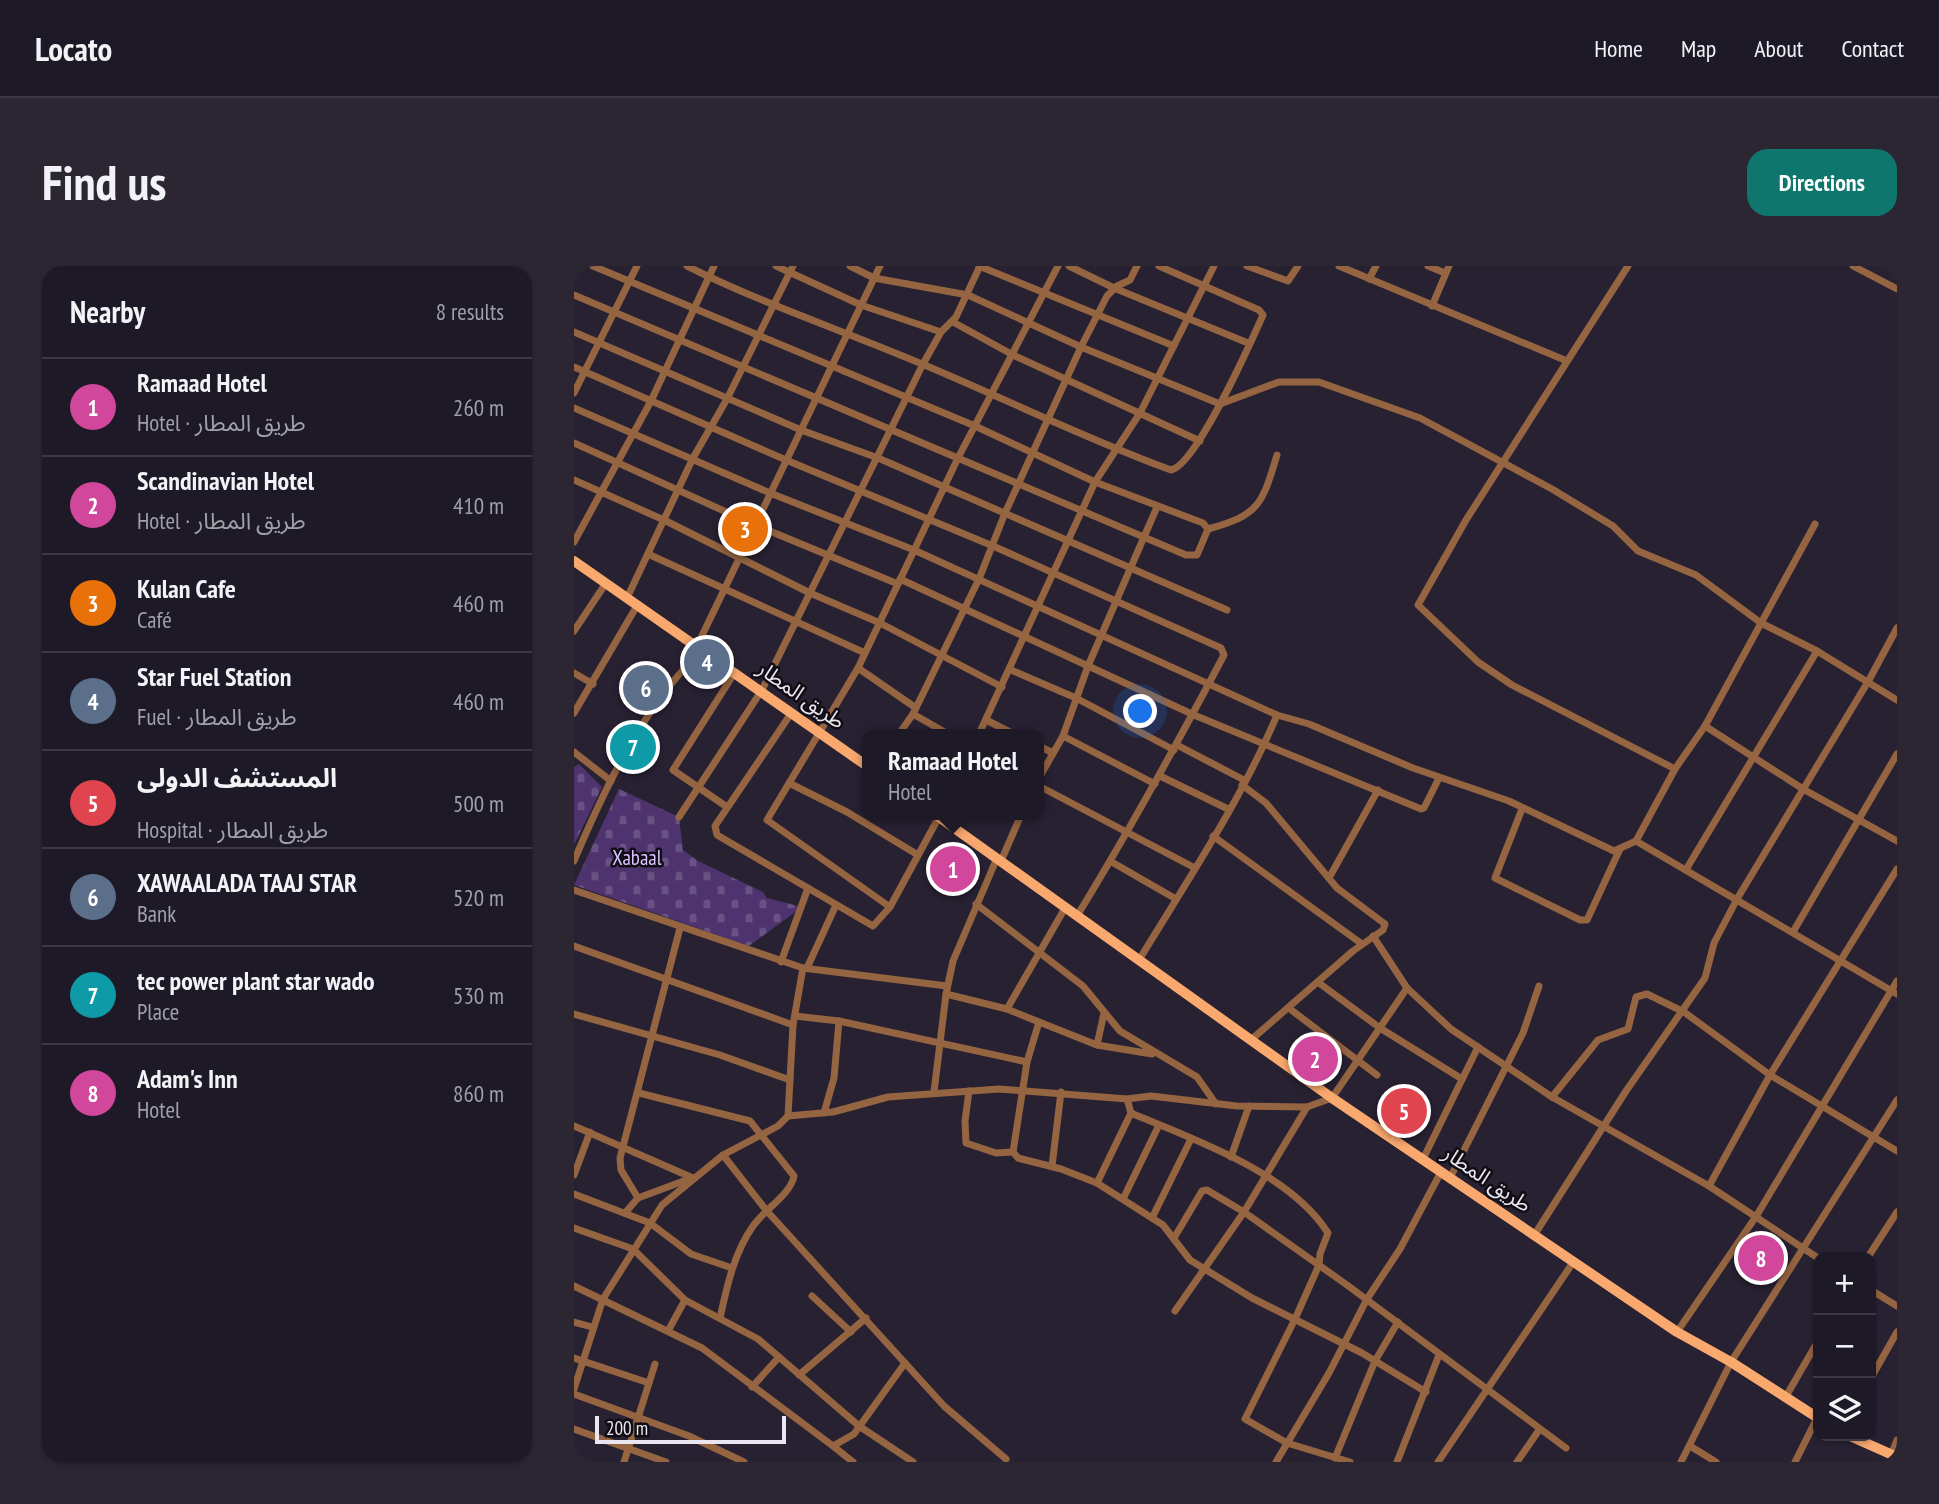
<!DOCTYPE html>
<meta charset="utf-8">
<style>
:root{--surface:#1e1926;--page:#2b2632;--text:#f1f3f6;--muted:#a1a0a7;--line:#3c3843;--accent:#0f766e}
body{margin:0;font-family:"PT Sans Narrow","Noto Sans Arabic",sans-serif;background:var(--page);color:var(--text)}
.controls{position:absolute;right:21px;bottom:21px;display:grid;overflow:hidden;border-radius:14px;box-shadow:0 2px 5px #0004}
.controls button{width:63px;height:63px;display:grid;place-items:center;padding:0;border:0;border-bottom:2px solid var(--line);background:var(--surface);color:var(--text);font:35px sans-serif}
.scale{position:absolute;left:21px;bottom:18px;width:191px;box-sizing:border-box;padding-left:7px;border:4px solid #eae6f1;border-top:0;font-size:19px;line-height:24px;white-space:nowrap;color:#eae6f1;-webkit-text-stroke:5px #100d14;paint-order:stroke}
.you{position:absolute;left:567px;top:446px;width:24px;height:24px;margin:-18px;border:5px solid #fff;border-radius:50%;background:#1a73e8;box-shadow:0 0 0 10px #1a73e833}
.badge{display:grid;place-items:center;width:46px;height:46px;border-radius:50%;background:var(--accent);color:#fff;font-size:23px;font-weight:700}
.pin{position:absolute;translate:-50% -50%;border:4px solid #fff;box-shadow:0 2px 7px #0006}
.popup{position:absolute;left:288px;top:463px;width:182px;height:91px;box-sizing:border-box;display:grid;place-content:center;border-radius:14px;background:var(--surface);filter:drop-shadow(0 2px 5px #0005);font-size:23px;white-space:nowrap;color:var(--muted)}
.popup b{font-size:26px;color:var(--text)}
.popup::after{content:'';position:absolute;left:50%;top:100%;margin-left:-14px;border:14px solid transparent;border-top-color:var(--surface)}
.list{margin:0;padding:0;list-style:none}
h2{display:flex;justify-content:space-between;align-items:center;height:91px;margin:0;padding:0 28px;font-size:30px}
h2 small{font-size:23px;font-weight:400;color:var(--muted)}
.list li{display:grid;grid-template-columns:46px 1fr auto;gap:21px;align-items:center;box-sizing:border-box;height:98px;padding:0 28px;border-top:2px solid var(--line)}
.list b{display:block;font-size:26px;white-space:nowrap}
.list p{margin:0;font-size:23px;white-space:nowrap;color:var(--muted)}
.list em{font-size:23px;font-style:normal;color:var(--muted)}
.icon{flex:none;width:38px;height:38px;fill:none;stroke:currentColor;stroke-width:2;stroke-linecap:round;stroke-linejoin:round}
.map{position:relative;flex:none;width:1323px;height:1196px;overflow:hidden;border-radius:21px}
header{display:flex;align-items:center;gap:42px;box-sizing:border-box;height:98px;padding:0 35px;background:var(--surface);border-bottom:2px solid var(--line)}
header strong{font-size:33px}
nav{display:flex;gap:38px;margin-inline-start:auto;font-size:24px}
.intro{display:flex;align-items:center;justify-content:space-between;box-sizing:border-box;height:168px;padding:0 42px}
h1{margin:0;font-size:49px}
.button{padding:18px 32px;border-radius:21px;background:var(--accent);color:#fff;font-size:24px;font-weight:700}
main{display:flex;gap:42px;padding:0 42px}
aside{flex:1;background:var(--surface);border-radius:21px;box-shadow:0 2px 5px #0004}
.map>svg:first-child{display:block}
.cemetery{fill:url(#cemetery-stones)}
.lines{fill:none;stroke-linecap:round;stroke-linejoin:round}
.minor{stroke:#956441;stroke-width:7}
.major{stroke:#f9a86e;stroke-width:10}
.labels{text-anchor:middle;stroke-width:5;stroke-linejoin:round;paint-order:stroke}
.street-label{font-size:21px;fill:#eae6f1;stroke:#100d14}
.park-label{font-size:21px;fill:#dbc1ff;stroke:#100d14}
</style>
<header>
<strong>Locato</strong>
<nav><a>Home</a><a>Map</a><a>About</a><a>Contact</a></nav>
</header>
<div class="intro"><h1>Find us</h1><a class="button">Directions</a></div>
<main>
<aside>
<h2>Nearby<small>8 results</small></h2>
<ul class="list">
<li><span class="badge" style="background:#d1479c">1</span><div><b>Ramaad Hotel</b><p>Hotel · طريق المطار</p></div><em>260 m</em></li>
<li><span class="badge" style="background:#d1479c">2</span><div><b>Scandinavian Hotel</b><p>Hotel · طريق المطار</p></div><em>410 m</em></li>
<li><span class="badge" style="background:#e8710a">3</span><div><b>Kulan Cafe</b><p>Café</p></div><em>460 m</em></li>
<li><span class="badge" style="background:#5c6f8a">4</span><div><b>Star Fuel Station</b><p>Fuel · طريق المطار</p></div><em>460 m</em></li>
<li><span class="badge" style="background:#e0444e">5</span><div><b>المستشف الدولى</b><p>Hospital · طريق المطار</p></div><em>500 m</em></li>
<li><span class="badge" style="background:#5c6f8a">6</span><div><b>XAWAALADA TAAJ STAR</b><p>Bank</p></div><em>520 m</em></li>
<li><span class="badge" style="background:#0f9aa8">7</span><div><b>tec power plant star wado</b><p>Place</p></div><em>530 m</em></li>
<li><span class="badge" style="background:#d1479c">8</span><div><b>Adam's Inn</b><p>Hotel</p></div><em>860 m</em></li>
</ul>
</aside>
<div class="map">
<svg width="1323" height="1196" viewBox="0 0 1323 1196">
<defs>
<pattern id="cemetery-stones" width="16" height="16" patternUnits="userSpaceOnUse" patternTransform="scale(1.75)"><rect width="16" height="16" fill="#4f336e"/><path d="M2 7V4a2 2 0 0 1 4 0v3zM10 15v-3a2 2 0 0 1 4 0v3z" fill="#685183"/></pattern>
</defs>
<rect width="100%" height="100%" fill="#282132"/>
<g class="cemetery">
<path d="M5,498L28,521L0,579V501Z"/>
<path d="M45,523L105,551L109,584L124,595L189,626L193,632L228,641L175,680L0,619Z"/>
</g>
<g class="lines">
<g class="minor">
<path d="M19,0L401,160L521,216L629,257L634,263"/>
<path d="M113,0C189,38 270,65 348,98C432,133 512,173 597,204C622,199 677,76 689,49L685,44L585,0"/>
<path d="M202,0L287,39L367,66"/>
<path d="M276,0L300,12L394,29L507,81L646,138L705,116H745L846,152L978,223L1039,260L1064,285L1122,309L1187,357L1243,385L1323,434"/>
<path d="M405,0L600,80"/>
<path d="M495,0L540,22L674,77"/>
<path d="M673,0L714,15L724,0"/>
<path d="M765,0L993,95"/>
<path d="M854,0L871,7"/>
<path d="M1054,0L892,254L844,339L904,396L938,419L1101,503"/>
<path d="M1279,0L1323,23"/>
<path d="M795,13L802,0"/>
<path d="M0,29L612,289H623L634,263"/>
<path d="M858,40L875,0"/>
<path d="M379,56L439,89L626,175"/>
<path d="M0,66L227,164L304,192L653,344"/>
<path d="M0,101L212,194L419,280L647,382L650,389C603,478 555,565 503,650"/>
<path d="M0,127L63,0"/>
<path d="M0,142L196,227L340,284L703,449L735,458L839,502L935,535L1040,585L1062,575L1101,503L1131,460L1241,258"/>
<path d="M0,177L181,259L324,318"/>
<path d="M0,214L90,254L236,327L306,357L428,421"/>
<path d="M634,263C685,249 688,239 703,189"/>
<path d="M0,276L77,135L140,0"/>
<path d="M74,288L291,387"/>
<path d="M326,313L620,449L847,543L850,542L865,512"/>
<path d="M53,332L119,192L153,133L219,0"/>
<path d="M0,365L32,317"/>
<path d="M123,380L306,0"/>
<path d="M284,402L342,442"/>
<path d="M437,404L502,432L600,484"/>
<path d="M0,407L19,418"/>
<path d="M218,446L141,560L143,569L299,660L316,641L366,549"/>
<path d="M0,447L64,338"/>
<path d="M339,448L374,468"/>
<path d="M412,454L440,468"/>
<path d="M1131,460L1229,523L1323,575"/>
<path d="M325,468L339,448L405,313L431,247L507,81L533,30L543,20L556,14L563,0"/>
<path d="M405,468L521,216L566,147L640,0"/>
<path d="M489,470L581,518"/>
<path d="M603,479L670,514"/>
<path d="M465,480L479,487"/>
<path d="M0,486L37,515"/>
<path d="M586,510L654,543"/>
<path d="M465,512L489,470L514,400L583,241"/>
<path d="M215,517L273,546L344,589"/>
<path d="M668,519L692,537L763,622L811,658L809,664L779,685L678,773"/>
<path d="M465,520L621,602"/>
<path d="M153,541L99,504L161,406"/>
<path d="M948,543L921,612L1006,654H1013L1046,583"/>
<path d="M105,551L188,424L349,98L367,66L382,51L406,0"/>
<path d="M639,570L788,678"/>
<path d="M1062,575L1323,728"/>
<path d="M0,595C30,524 71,436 129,384"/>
<path d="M427,595L447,549"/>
<path d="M536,595L602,633"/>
<path d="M1113,602L1243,385"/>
<path d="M755,612L804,524"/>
<path d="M0,624L229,702L373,720"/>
<path d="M402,638L509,720L546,765L623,811L642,838"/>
<path d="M316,641L193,554L284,402L384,192L484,0"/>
<path d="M1219,666L1323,488"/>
<path d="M799,670L833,722L877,763L978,831L1135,920L1244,992"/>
<path d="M0,680L219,759"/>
<path d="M565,694C613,615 667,535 703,449"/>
<path d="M207,696L234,622"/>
<path d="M233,702L262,639"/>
<path d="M745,717L806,762L888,813"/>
<path d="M372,728L433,743L465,756L453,796L439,886"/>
<path d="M433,743L491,642"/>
<path d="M716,743L803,809"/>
<path d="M0,748L146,789L216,814"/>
<path d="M221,750L265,755L453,796"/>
<path d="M465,756L523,779L578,788"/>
<path d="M523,779L530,747"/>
<path d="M395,825L391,855L392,877L422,887L439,886L444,892L487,903L523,917L589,959L616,994L678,1032L788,1087L852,1126"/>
<path d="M360,826L372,728L379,695L423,592"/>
<path d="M65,827L176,855L220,910C217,928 190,944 179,960C160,987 153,1020 146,1052"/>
<path d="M978,831L1024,774L1054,763L1062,731L1073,728L1110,746L1196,809L1323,885"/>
<path d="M250,847L260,812L265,755"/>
<path d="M557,847C621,874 715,906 754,967L746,988L745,999L721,1053L671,1153L713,1177L776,1196"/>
<path d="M214,850L219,759L229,702"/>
<path d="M0,860L119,912"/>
<path d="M149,889L192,944L370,1140L432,1193"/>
<path d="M657,891L675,840"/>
<path d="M849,893L904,781"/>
<path d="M478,900L487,826"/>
<path d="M0,909L16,866"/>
<path d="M876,912L949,767L965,720"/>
<path d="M523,917L557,847L553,833"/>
<path d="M1135,920L1196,809L1323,603"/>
<path d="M0,928L76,957L117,988L158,1002"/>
<path d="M64,932L47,904L46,892L106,662"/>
<path d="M549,933L585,859"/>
<path d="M51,947L64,932L115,913"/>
<path d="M578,952L617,873"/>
<path d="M0,962L59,983L111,1034L184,1073L285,1160L339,1196"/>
<path d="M961,968L1052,825L1131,712L1140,677L1163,633L1295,414L1323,362"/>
<path d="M600,972L628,925L633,924L670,946L773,1019L992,1182"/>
<path d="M1294,991L1323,946"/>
<path d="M0,1020L128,1082L259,1180L280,1168L331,1097"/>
<path d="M1297,1024L1323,1040"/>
<path d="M238,1030L277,1066"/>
<path d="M601,1045L670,946L733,841"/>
<path d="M0,1056L18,1061"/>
<path d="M94,1065L111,1034"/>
<path d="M1103,1066L1183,949L1323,715"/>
<path d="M0,1092L75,1117"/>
<path d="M225,1109L292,1052"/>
<path d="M1297,1112L1323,1066"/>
<path d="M178,1121L205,1091"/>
<path d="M0,1123L29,1033L88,939L149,889L204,860L214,850L259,846L314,831L425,823L553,833L577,830L663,840L733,841L758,832L833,722"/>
<path d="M0,1128L115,1170L170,1196"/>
<path d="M1211,1132L1244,1075"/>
<path d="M0,1163L92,1196"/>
<path d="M259,1180L279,1196"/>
<path d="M1116,1180L1142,1196"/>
<path d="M1317,1189L1323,1174"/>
<path d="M761,1192L801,1095L824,1056"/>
<path d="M50,1196L81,1098"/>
<path d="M702,1196L755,1107L793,1033L826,983L867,906"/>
<path d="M823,1196L865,1089"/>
<path d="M864,1196L1000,995"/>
<path d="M943,1196L965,1164"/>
<path d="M1107,1196L1157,1096L1323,834"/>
<path d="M1221,1196L1243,1152"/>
</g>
<g class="major">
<path d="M0,295L293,500"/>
<path d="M362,549L758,832L1103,1066L1157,1096L1244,1152"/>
<path d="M1276,1170L1323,1191"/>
</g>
</g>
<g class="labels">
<g class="street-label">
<text transform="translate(227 429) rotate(35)" y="7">طريق المطار</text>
<text transform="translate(913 913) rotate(34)" y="7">طريق المطار</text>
</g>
<g class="park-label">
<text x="63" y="599">Xabaal</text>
</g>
</g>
</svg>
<div class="controls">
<button>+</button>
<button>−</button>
<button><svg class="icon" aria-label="layers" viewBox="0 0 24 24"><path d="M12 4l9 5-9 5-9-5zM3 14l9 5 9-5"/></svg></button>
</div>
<div class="scale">200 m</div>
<div class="you"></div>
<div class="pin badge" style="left:379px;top:603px;background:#d1479c">1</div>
<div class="popup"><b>Ramaad Hotel</b>Hotel</div>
<div class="pin badge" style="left:741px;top:793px;background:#d1479c">2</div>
<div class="pin badge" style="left:171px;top:263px;background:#e8710a">3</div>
<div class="pin badge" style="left:133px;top:396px;background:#5c6f8a">4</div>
<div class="pin badge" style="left:830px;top:845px;background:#e0444e">5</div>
<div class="pin badge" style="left:72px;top:422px;background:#5c6f8a">6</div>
<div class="pin badge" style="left:59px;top:481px;background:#0f9aa8">7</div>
<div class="pin badge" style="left:1187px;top:992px;background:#d1479c">8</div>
</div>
</main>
